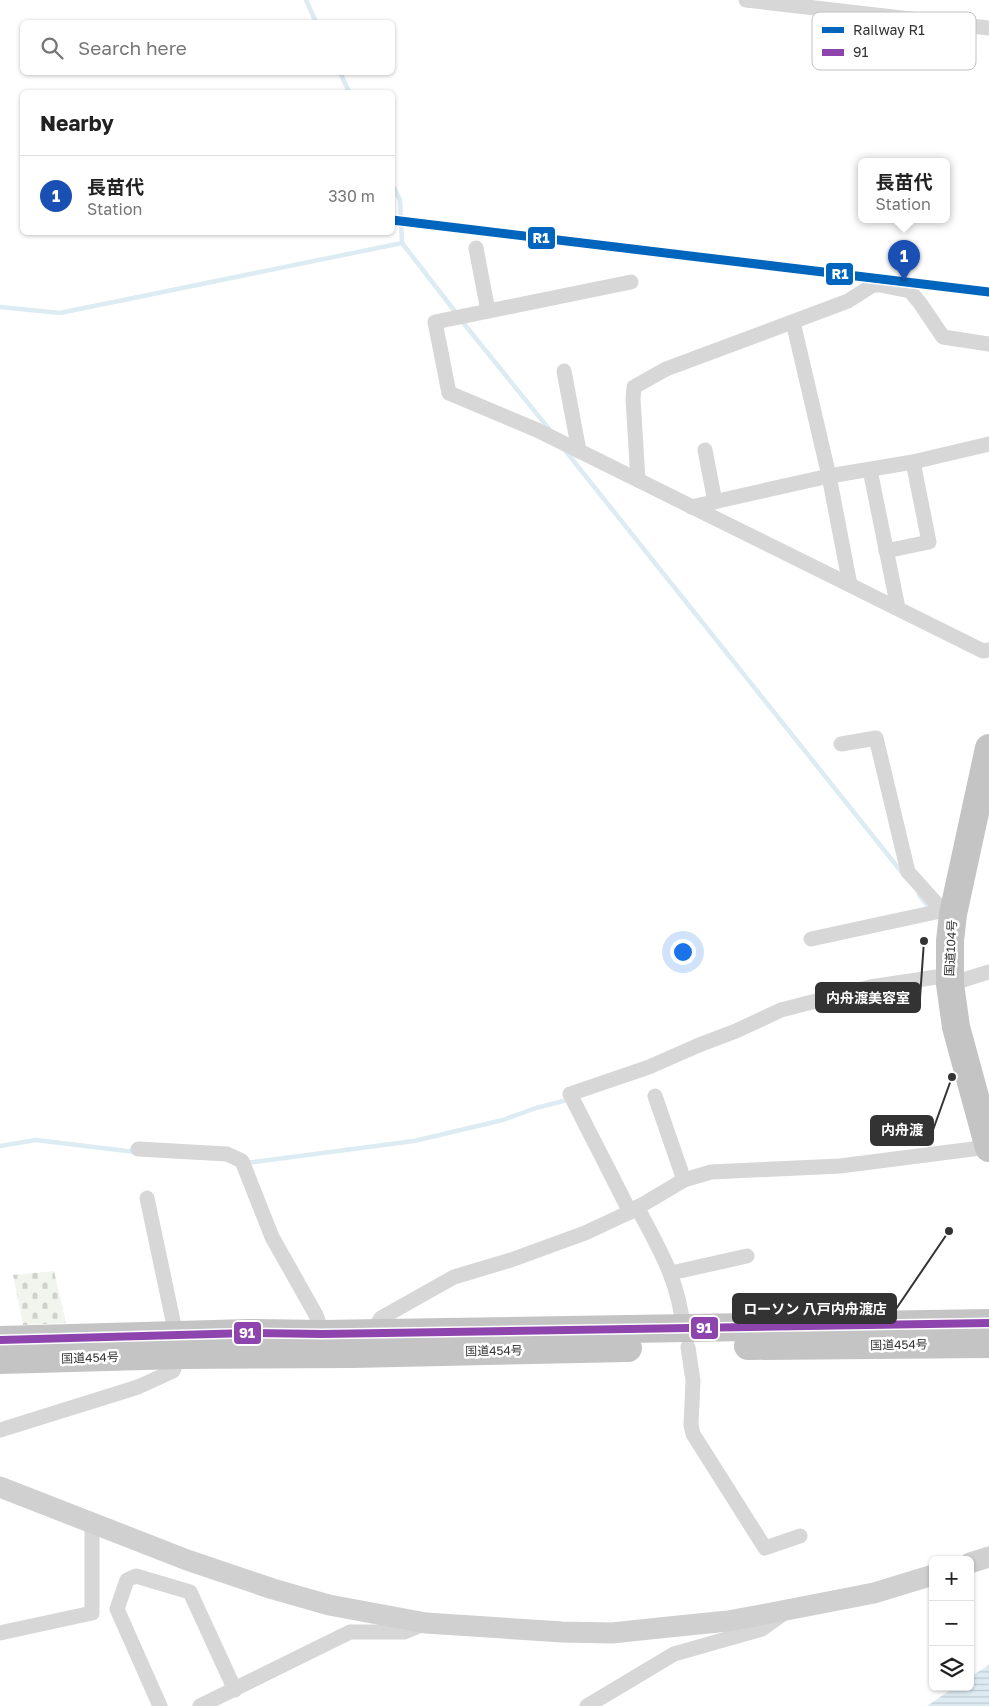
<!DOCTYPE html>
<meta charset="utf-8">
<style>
:root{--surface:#fff;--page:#f2f2f2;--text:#222;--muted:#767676;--line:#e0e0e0;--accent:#0b8043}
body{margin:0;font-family:"Golos Text","Noto Sans JP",sans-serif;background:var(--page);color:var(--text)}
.controls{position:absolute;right:15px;bottom:15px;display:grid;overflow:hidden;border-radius:8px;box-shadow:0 1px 4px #0004}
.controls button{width:45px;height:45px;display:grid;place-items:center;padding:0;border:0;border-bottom:1px solid var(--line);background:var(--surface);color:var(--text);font:25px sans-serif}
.you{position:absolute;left:682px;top:951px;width:18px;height:18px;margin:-12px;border:4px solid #fff;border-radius:50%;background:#1a73e8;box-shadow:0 0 0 8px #1a73e833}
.badge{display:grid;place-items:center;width:32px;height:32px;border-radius:50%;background:var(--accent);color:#fff;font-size:16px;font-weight:700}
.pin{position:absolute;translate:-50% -41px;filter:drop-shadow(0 1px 2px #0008)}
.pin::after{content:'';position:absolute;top:26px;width:18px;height:15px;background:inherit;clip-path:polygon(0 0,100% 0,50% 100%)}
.popup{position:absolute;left:858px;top:158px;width:92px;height:65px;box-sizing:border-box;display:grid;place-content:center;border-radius:8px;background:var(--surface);filter:drop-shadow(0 1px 4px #0005);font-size:16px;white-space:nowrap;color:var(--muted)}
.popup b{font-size:19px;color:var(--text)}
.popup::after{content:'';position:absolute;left:50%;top:100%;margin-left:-10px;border:10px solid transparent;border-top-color:var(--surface)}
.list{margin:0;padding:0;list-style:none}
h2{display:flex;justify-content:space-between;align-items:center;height:65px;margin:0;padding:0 20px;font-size:21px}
h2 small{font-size:16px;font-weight:400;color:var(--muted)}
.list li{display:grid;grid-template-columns:32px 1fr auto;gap:15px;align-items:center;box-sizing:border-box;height:80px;padding:0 20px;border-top:1px solid var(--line)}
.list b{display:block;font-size:19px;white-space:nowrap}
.list p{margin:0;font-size:16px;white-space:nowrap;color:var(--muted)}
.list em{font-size:16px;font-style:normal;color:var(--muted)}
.icon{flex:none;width:28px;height:28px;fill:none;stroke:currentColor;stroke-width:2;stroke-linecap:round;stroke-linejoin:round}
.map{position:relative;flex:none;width:989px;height:1706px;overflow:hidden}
.search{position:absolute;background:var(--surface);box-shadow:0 1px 4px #0004;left:20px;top:20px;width:375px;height:55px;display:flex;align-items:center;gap:12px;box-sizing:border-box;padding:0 18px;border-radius:8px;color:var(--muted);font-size:19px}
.panel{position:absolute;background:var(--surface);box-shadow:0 1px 4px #0004;left:20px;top:90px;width:375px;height:145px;border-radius:8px}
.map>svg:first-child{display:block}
.cemetery{fill:url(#cemetery-stones)}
.water{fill:url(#water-rules)}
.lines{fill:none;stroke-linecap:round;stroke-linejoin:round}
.stream{stroke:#ddebf3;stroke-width:4.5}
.street{stroke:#d7d7d7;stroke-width:15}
.secondary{stroke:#d0d0d0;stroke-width:21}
.highway{stroke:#c4c4c4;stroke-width:28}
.bus-1-casing{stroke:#fff;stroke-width:11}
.bus-1{stroke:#8e44ad;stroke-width:8}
.rail-1-casing{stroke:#fff;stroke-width:12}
.rail-1{stroke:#0065bd;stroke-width:9}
.labels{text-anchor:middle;stroke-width:5;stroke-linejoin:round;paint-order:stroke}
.street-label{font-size:12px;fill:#333;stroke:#fff}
.key{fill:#fff;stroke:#c2c2c2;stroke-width:1}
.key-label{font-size:14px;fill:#333}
.leader{fill:none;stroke:#333;stroke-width:2}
.callout-dot{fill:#333;stroke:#fff;stroke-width:2}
.callout{fill:#333;stroke:#333;stroke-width:2}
.callout-label{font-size:14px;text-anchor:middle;font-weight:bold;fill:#fff}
.line-badge{stroke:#fff;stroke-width:2}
.badge-label{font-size:14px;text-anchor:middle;font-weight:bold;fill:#fff}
</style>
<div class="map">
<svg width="989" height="1706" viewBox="0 0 989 1706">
<defs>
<pattern id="cemetery-stones" width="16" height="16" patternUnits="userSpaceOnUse" patternTransform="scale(1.25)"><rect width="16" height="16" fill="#f1f5ed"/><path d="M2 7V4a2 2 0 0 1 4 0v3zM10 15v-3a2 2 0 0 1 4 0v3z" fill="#cfd2cc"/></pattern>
<pattern id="water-rules" width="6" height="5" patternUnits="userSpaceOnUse" patternTransform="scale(1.25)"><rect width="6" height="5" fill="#ddebf3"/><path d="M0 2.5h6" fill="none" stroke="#becad1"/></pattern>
</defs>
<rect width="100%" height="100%" fill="#fff"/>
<path class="cemetery" d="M54,1271L66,1323L23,1325L13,1275Z"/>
<path class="water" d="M989,1665V1706H927L955,1687H970V1677Z"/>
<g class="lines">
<g class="stream">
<path d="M306,0L316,22"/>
<path d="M340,72L349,92"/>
<path d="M392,184L400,200L402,243L457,314"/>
<path d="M0,307L60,313L402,243"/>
<path d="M461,320L549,429"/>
<path d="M564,449L904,875"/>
<path d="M919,895L932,911"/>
<path d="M0,1146L36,1140L135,1152"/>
<path d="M246,1163L414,1141L503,1120L536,1108L571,1099"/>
</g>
<g class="street">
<path d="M746,0L989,28"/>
<path d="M476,248L488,311"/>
<path d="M631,282L435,322L449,393L537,430L983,651L989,650"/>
<path d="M793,322L829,476L850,585"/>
<path d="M564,371L579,451"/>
<path d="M705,450L715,502"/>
<path d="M870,470L898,608"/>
<path d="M638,480L633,399L634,387L666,369L848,301L873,285H880L910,291L920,303L943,337L989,344"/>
<path d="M691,507L829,476L913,462L989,444"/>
<path d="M886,551L929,542L913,462"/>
<path d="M841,744L876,738L908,872L945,913L953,914"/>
<path d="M811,939L936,912L940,908"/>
<path d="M950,984L989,972"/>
<path d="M655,1096L684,1180"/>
<path d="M138,1149L227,1154L242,1161L272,1237L316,1315L324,1338"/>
<path d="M147,1198L176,1335"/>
<path d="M637,1207C658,1246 680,1283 683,1329"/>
<path d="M630,1212L570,1094L649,1067L699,1045L736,1031L781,1010L870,987L950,975"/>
<path d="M671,1273L747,1256"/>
<path d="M370,1336L381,1318L454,1277L511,1260L585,1233L630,1212L684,1180L711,1172L840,1166L989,1147"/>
<path d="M688,1347L693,1381L691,1425L693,1434L765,1548L800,1536"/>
<path d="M0,1430L138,1387L173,1371L179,1355"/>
<path d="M0,1633L92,1613V1522"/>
<path d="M160,1706L117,1609L127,1580L136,1576L190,1592L235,1690"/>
<path d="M200,1706L350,1632H404L426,1623"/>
<path d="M587,1706L674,1654L762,1629L783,1614"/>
</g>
<g class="secondary">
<path d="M0,1487L187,1560L273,1589L329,1605L426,1623L562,1632L612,1633L659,1628L728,1621L766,1614L874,1593L933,1575"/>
<path d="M970,1563L989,1557"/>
</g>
<g class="highway">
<path d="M989,748L953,914L950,941V984L956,1027L989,1148"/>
<path d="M0,1340L249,1333L322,1334L989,1323"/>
<path d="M748,1346L989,1344"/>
<path d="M0,1360L179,1355L352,1354L628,1348"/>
</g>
<g class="bus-1-casing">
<path id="bus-1" d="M0,1340L249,1333L322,1334L989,1323"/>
</g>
<use href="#bus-1" class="bus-1"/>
<g class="rail-1-casing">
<path id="rail-1" d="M392,220L989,292"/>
</g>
<use href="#rail-1" class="rail-1"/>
</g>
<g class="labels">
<g class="street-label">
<text transform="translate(951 948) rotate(-87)" y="4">国道104号</text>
<text transform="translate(899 1345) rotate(-1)" y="4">国道454号</text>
<text transform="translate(494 1351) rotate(-1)" y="4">国道454号</text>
<text transform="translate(90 1358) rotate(-2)" y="4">国道454号</text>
</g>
</g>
<rect x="812" y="12" width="164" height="58" rx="8" class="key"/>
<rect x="822" y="27" width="22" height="6" fill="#0065bd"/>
<rect x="822" y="49" width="22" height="7" fill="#8e44ad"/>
<g class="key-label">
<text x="853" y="35">Railway R1</text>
<text x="853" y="57">91</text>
</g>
<path class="leader" d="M924 941L920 998M952 1077L933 1130M949 1231L896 1309"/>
<g class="callout-dot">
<circle cx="924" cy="941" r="5"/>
<circle cx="952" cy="1077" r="5"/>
<circle cx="949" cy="1231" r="5"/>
</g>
<g class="callout">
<rect x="816" y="983" width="104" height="29" rx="5"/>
<rect x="871" y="1116" width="62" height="29" rx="5"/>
<rect x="733" y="1294" width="163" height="29" rx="5"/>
</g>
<g class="callout-label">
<text x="868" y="1003">内舟渡美容室</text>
<text x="902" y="1135">内舟渡</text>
<text x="815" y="1314">ローソン 八戸内舟渡店</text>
</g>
<g class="line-badge">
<rect x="527" y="226" width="29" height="24" rx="5" fill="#0065bd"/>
<rect x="825" y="262" width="29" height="24" rx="5" fill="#0065bd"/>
<rect x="690" y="1316" width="29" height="24" rx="5" fill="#8e44ad"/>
<rect x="233" y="1321" width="29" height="24" rx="5" fill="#8e44ad"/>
</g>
<g class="badge-label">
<text x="541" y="243">R1</text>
<text x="840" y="279">R1</text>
<text x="704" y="1333">91</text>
<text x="247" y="1338">91</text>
</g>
</svg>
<div class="controls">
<button>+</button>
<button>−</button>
<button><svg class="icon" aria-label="layers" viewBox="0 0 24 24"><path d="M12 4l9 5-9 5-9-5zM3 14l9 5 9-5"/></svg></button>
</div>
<div class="you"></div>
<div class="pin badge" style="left:904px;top:281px;background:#1a4fb4">1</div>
<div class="popup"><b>長苗代</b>Station</div>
<div class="search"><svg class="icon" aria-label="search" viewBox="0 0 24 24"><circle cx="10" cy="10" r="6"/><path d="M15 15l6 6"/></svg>Search here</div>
<section class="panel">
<h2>Nearby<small></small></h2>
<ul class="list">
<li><span class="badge" style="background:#1a4fb4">1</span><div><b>長苗代</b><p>Station</p></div><em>330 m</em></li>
</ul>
</section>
</div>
